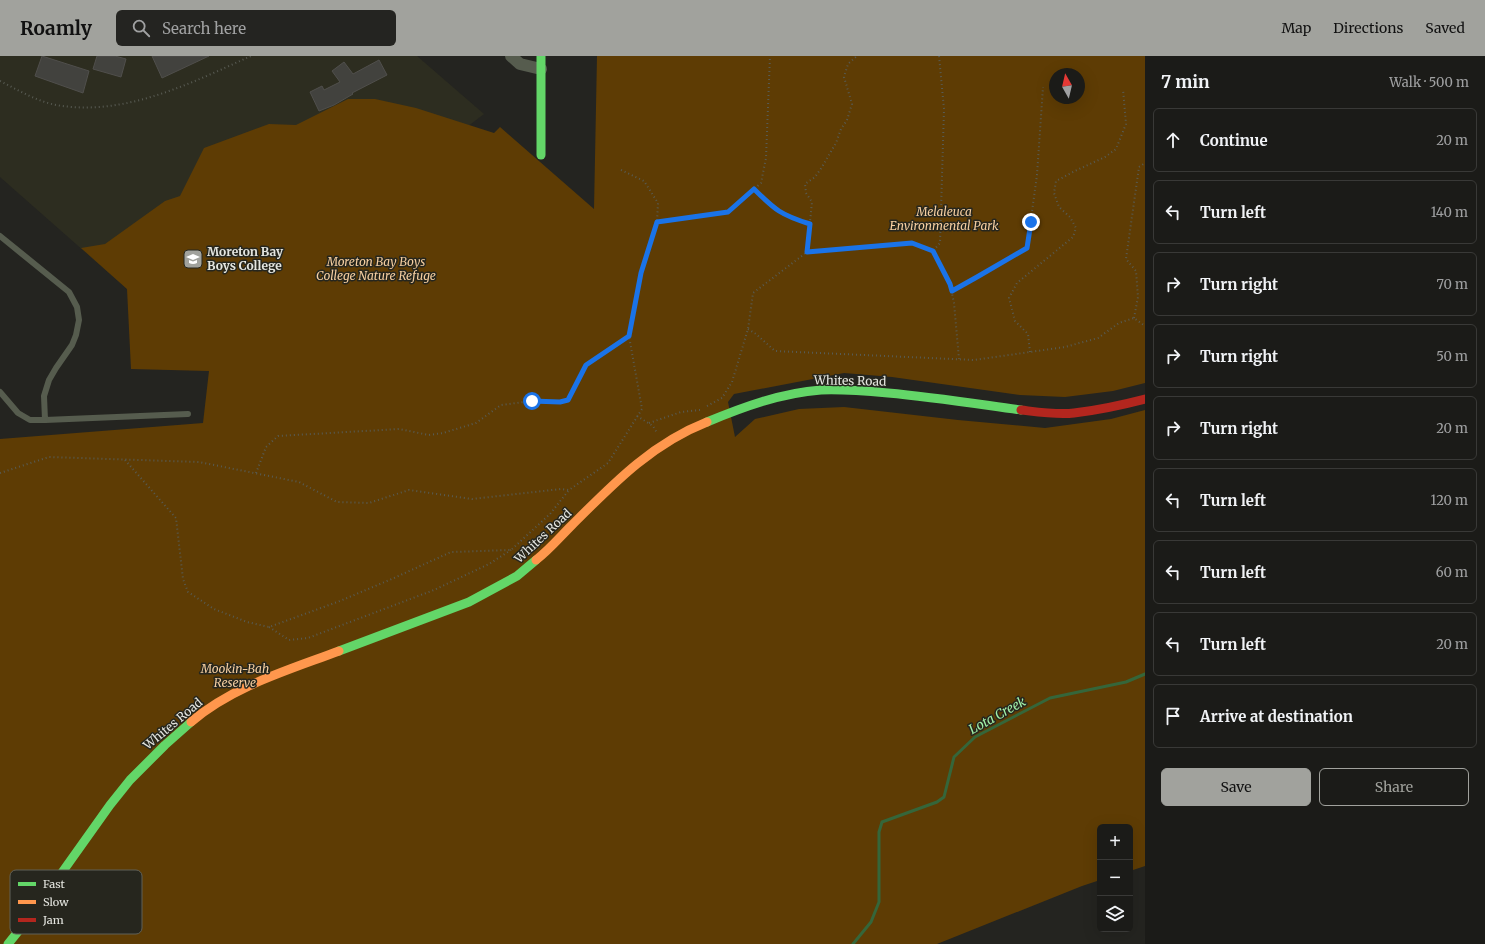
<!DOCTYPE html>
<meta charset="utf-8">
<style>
:root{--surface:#1b1b18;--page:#242421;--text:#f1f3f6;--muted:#a0a1a2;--line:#393937;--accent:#a1a29d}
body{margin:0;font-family:Merriweather,serif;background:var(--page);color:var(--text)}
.controls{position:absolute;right:12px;bottom:12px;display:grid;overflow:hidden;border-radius:6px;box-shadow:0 4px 16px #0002}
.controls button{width:36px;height:36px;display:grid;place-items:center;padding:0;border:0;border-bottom:1px solid var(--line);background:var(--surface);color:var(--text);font:20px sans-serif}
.compass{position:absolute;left:1049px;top:12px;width:36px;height:36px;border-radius:50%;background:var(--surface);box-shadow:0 4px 16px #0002;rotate:352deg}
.stop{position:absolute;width:12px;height:12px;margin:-9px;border:3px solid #1a73e8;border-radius:50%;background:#fff}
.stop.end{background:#1a73e8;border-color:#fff;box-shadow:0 1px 4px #0008}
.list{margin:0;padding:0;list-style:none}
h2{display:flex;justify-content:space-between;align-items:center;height:52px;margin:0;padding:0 16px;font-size:17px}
h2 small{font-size:13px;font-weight:400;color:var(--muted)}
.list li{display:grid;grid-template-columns:26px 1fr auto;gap:12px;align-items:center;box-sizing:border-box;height:64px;margin:0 8px 8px;padding:0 8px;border:1px solid var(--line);border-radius:6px}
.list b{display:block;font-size:15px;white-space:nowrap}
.list em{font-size:13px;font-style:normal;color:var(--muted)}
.actions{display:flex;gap:8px;padding:12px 16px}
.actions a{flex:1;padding:9px 0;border:1px solid var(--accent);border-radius:6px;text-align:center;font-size:14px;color:var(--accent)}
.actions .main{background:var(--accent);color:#111}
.icon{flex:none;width:22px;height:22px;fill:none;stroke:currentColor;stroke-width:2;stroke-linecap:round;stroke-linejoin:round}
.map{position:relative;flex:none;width:1145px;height:888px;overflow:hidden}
header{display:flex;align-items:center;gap:24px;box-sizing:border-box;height:56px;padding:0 20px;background:var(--accent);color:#111}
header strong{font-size:19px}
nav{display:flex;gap:22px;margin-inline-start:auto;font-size:14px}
.search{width:280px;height:36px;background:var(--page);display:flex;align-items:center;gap:10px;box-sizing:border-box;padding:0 14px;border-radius:6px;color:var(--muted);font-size:15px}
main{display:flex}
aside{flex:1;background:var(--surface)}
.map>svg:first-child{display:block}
.built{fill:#2d2d20}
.green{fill:#5e3c04;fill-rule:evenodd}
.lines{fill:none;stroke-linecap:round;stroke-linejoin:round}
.stream{stroke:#35663a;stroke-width:3}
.building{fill:#42423e;stroke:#504f4c}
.path{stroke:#585b53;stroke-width:2;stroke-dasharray:1 3;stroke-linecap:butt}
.lane{stroke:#565c4e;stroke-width:6}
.street{stroke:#565c4e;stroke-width:12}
.fast{stroke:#63d668;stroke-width:9}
.slow{stroke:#ff974d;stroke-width:9}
.jam{stroke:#b3261e;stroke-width:9}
.route{stroke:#1a73e8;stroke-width:5}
.labels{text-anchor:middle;stroke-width:3;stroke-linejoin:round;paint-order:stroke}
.park-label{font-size:12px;font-style:italic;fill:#f5cea0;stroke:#26261e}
.poi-label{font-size:12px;font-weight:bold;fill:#e5e6e0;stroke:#26261e;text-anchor:start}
.street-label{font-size:12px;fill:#e5e6e0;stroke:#26261e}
.water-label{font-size:13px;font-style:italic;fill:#a2f0a8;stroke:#26261e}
.key{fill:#26261e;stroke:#5f6058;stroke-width:1}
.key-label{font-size:11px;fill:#e5e6e0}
</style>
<header>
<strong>Roamly</strong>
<div class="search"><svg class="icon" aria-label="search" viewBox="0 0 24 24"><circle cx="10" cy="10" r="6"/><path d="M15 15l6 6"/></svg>Search here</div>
<nav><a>Map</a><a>Directions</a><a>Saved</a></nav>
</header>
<main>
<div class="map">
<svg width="1145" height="888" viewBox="0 0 1145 888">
<rect width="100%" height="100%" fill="#242420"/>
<path class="built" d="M0,0H417L484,58L186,285L0,121Z"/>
<path class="green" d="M597,0H1145V327L1113,335L1065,341L1020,339L892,321L844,317L734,338L728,346L735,381L755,363L799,353L844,351L958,364L1045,372L1111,363L1145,354V810L1130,815V771H1100V824L1082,830L937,888H0V383L203,367L209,315L131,313L127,233L81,192L105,188L165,145L180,140L204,92L269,68L296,69L348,43H375L416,52L494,77L500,71L594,153ZM1055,18H1079V42H1055Z"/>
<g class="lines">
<path class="stream" d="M853,888L871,866L879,846V776L882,766L937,746L944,741L954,701L975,681L1050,642L1126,626L1145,618"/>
</g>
<g class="building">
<path d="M42,0L89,15L83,37L35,20Z"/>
<path d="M97,0H115L126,3L121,21L93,13Z"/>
<path d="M152,0H209L162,22Z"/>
<path d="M379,4L387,19L352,37L353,38L334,49L319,55L310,36L322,30L324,34L340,26L332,15L344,6L353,18Z"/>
</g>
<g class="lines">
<g class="path">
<path d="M0,25C18,34 36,45 56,49C125,61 191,27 251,0"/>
<path d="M621,114L644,125L658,147L657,166"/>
<path d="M754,133C775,154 781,158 810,168"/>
<path d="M933,195L950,228L954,247L959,303"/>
<path d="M807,196L812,146L806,137L805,128L815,121L822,111L836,87L841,73L847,64L852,48L844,21L848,8L857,0"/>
<path d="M952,235L1027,192L1037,119L1043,31"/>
<path d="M1134,262L1138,241L1136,215L1126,203L1139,111L1145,107"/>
<path d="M748,273L756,278L775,295L974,304L1065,291L1098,282L1119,267L1134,262L1145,270"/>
<path d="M1030,296L1028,278L1015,265L1009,242L1017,227L1073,181L1076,172L1070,161L1059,151L1054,137L1056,125L1075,115L1105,101L1116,93L1126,68L1123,33"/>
<path d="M707,350L722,342L732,326L748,273L753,237L807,196L912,187L933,195L940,187L944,53L939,0"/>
<path d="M637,360L653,370L657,377"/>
<path d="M649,367L681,356L700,354"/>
<path d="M125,404L176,462L183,523L188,536L214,553L247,566L269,571L340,545L394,522L451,496L511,494L550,458L569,434"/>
<path d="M0,417L49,401L199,406L299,426L337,446L369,447L409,434L472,443L561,433L569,434L608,407L642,353L629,280L641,217L657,166L728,156L761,127L766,102L770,0"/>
<path d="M256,417L266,391L278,380L399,373L429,379L443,377L476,367L501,349L532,345L560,346L568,344L586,309L629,280"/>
<path d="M269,571L289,584L308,582L434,534L489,508L511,494"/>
</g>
<g class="lane">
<path d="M0,180L69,236L77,251L79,264L76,279L72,289L56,312L49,324L44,340L45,364L188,358"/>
<path d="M0,336L18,357L30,364H45"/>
</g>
<path class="street" d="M511,0L520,8L541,13"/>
<g class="fast">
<path d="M541,0V99"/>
<path d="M707,366C743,351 781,337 821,334C843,333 866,335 888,337C933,341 977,348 1021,354"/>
<path d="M339,595L469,546L517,520L536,504"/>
<path d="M8,888L36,853L110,749L130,724L165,689L191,666"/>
</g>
<g class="slow">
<path d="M536,504C549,494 560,481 571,470C613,428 651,388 707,366"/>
<path d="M191,666C233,630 289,614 339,595"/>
</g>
<path class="jam" d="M1021,354C1038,356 1057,359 1074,357C1098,354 1122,349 1145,343"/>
</g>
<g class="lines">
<path class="route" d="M532,345L560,346L568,344L586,309L629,280L641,217L657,166L728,156L754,133C775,154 781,159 810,168L807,196L912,187L933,195L950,228L952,235L977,221L1027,192L1031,166"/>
</g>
<defs>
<g id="school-square" transform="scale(1)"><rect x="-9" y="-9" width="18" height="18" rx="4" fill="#a1a29d" stroke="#26261e"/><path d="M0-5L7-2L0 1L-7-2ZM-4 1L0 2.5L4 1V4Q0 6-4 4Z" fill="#fff"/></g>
</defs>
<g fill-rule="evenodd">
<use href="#school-square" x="193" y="203"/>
</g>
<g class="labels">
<g class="park-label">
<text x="944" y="160">Melaleuca<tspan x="944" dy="14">Environmental Park</tspan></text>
<text x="376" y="210">Moreton Bay Boys<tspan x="376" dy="14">College Nature Refuge</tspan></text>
<text x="235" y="617">Mookin-Bah<tspan x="235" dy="14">Reserve</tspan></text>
</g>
<g class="poi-label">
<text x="207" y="200">Moreton Bay<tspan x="207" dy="14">Boys College</tspan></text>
</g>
<g class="street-label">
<text transform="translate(850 325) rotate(1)" y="4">Whites Road</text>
<text transform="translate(543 480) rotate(-43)" y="4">Whites Road</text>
<text transform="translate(173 668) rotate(-40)" y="4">Whites Road</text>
</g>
<g class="water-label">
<text transform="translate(997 659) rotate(-29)" y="5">Lota Creek</text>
</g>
</g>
<rect x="10" y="814" width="132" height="64" rx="6" class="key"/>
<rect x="18" y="826" width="18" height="4" fill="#63d668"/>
<rect x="18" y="844" width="18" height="4" fill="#ff974d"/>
<rect x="18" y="862" width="18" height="4" fill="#b3261e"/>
<g class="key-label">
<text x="43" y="832">Fast</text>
<text x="43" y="850">Slow</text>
<text x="43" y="868">Jam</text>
</g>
</svg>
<div class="controls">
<button>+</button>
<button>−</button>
<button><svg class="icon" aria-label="layers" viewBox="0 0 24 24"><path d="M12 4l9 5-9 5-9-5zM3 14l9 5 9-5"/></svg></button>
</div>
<svg class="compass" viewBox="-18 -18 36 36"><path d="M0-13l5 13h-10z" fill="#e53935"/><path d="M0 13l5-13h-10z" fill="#a0a1a2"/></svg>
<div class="stop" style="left:532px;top:345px"></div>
<div class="stop end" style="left:1031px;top:166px"></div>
</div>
<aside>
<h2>7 min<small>Walk · 500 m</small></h2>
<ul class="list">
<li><svg class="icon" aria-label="ahead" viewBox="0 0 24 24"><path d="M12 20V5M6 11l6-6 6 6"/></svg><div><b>Continue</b></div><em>20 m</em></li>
<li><svg class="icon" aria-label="left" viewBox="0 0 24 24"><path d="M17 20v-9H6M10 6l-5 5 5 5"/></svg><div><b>Turn left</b></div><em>140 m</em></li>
<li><svg class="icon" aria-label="right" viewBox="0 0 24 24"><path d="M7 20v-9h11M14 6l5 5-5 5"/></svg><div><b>Turn right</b></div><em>70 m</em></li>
<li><svg class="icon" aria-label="right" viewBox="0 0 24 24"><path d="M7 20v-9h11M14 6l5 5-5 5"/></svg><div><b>Turn right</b></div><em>50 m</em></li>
<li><svg class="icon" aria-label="right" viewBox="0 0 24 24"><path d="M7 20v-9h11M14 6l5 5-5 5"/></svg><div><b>Turn right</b></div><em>20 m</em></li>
<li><svg class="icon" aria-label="left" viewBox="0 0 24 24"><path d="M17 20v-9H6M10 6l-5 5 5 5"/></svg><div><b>Turn left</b></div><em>120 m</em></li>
<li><svg class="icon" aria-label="left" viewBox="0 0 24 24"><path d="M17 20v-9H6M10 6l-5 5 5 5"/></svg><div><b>Turn left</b></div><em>60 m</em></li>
<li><svg class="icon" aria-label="left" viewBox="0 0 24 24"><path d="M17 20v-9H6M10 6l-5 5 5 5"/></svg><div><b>Turn left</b></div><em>20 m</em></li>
<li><svg class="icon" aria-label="arrive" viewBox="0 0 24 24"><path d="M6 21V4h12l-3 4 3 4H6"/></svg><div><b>Arrive at destination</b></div></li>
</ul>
<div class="actions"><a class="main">Save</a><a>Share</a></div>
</aside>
</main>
